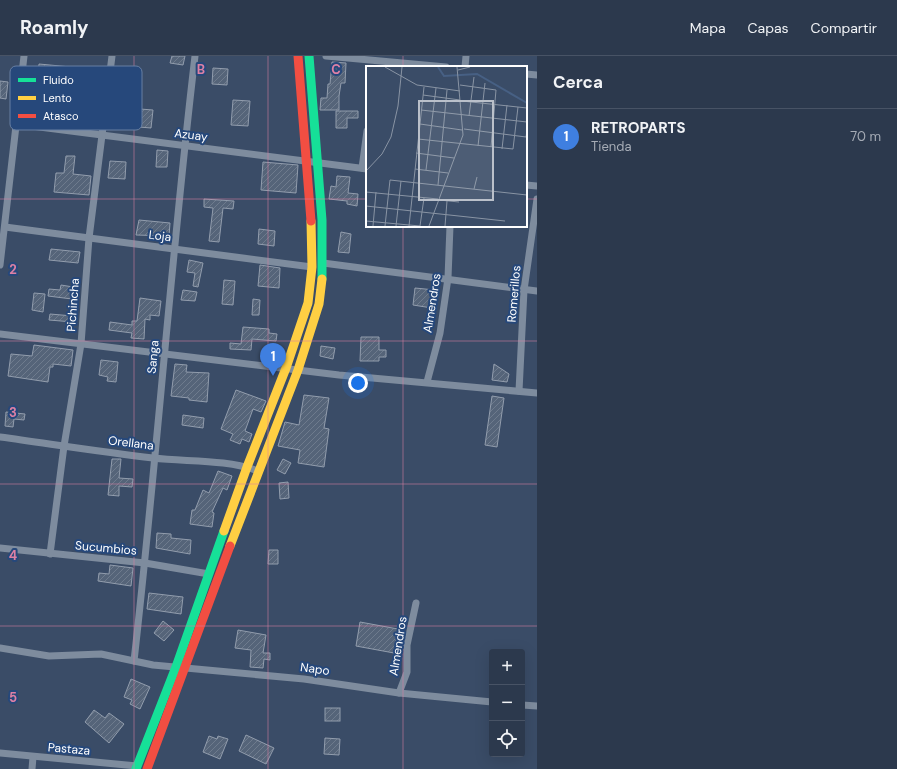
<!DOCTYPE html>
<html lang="es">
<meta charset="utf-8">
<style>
:root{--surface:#2c394d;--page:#384457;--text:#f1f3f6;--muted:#a6acb6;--line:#485365;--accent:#bac0ca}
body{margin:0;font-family:"DM Sans",sans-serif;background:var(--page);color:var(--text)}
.controls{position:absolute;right:12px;bottom:12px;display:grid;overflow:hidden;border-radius:4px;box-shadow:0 4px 16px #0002}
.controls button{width:36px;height:36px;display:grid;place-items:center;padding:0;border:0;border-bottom:1px solid var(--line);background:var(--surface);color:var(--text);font:20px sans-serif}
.you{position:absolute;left:358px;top:327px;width:14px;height:14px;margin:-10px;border:3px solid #fff;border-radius:50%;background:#1a73e8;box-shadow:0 0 0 6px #1a73e833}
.badge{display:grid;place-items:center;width:26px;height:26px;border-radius:50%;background:var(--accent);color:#fff;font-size:13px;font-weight:700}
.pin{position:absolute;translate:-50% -33px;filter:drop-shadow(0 1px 2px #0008)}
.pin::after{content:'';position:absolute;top:21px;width:14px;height:12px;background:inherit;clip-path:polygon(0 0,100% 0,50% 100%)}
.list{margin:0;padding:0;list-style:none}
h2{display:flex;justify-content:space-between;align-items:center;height:52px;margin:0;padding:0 16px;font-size:17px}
h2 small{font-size:13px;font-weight:400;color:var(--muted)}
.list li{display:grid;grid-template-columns:26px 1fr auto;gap:12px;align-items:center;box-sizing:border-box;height:56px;padding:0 16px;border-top:1px solid var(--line)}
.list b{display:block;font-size:15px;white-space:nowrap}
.list p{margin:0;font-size:13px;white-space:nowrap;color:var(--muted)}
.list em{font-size:13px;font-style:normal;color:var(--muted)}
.icon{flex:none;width:22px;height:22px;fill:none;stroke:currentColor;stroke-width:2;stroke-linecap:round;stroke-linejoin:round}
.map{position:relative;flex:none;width:537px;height:713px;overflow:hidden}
header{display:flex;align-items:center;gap:24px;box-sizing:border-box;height:56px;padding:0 20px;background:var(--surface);border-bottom:1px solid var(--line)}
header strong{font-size:19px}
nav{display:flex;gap:22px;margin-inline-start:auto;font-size:14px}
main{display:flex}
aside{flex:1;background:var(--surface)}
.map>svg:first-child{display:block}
.building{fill:url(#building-hatch);stroke:#929dad}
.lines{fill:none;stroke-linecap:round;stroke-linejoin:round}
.street{stroke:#7e8c9e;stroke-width:7}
.fast{stroke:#16e098;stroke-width:9}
.slow{stroke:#ffcf43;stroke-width:9}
.jam{stroke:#f24e42;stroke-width:9}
.grid{fill:none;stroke:#dd80a5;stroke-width:1;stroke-opacity:0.55}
.labels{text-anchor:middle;stroke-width:4;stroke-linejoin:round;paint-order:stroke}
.street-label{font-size:12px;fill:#fff;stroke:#26487b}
.inset-river{fill:none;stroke:#476084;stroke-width:2}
.inset-road{fill:none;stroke:#8994a4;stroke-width:1}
.view{fill:#bac0ca;fill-opacity:0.15;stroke:#bac0ca;stroke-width:2}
.inset-edge{fill:none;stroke:#fff;stroke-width:2}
.key{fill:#26487b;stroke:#677fa3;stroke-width:1}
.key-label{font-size:11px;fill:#fff}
.grid-label{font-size:13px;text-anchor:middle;font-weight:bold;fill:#dd80a5;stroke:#26487b;stroke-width:4;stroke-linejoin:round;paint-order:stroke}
</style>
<header>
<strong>Roamly</strong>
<nav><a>Mapa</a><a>Capas</a><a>Compartir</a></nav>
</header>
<main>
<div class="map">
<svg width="537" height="713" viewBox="0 0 537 713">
<defs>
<pattern id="building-hatch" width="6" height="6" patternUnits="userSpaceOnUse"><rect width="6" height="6" fill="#556479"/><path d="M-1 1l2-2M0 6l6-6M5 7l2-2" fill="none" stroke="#6e7b8d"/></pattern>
</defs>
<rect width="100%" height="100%" fill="#3a4c67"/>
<g class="building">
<path d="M172,0H185L183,9L170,7Z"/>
<path d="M332,6L346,7L345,27H341L339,40V54H320L321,42H327L328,28H330Z"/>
<path d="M39,8L71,11L70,17L52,16L51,26L35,25L36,19H38Z"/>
<path d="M213,12L228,13L227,29L212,28Z"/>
<path d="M0,25L8,26L6,43L0,42Z"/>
<path d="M233,44L250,45L248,70L231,69Z"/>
<path d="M140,53L153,54L151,72L139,71Z"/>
<path d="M336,55H358V62H347V72H336Z"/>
<path d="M157,94L168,95L167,111H156Z"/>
<path d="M66,100H75L73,118L91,120L89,139L54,136L56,117H64Z"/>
<path d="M110,105L126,106L125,123L108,122Z"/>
<path d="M263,106L298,109L296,137L261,134Z"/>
<path d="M337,120L350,121L348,137L358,138L357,150L347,148V145L329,143L331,130L336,131Z"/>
<path d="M204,143L234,145L233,153L223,152L219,186L209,185L213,152L204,151Z"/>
<path d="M139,164L170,167L169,180L136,179Z"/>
<path d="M259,173L275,175L274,190L258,188Z"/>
<path d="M341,176L351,178L349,197L338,196Z"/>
<path d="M51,193L80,196L78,207L49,204Z"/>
<path d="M189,204L203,207L198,231L193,230L195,217L187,216Z"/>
<path d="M260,209L280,212L279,232L258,230Z"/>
<path d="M224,224L235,225L233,249L222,248Z"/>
<path d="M61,229L73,231L72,243L48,240L49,233L60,234Z"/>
<path d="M415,232L435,234L432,252L413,249Z"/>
<path d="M183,234L197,236L195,245L181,244Z"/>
<path d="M34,237L45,238L43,256L32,254Z"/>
<path d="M140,242L161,245L159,260L150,259V264L145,263L144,283L131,282L132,277L109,274L110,266L132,269V265H137Z"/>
<path d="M253,243L260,244L259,259H252Z"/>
<path d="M50,258L73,260V266L49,264Z"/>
<path d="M243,271L269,273V277L277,278L276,285L252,283L251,294L230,293V287L241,288Z"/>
<path d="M361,281H379V294H386V301H379V305H360Z"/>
<path d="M34,289L73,294L71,310L53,308V311H50L48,326L8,320L11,298L32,300Z"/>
<path d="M321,290L335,292L333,303L320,300Z"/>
<path d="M101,304L118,306L116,326L107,325L108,321L99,319Z"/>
<path d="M175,308L187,309L186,316L209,317L207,346L189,344V342L171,340Z"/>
<path d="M494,308L509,318L507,326L492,324Z"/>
<path d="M236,334L266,345L261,356L253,353L245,375L252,378L249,386L242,383L240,388L230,384L233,378L221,373Z"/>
<path d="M304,339L329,342L324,372L329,373L324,411L298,407L300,394L278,390L285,366L299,369Z"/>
<path d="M492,340L504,342L497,391L485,389Z"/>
<path d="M6,356L25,358L24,364L14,363L13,371L5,370Z"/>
<path d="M183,359L204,362L203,372L182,369Z"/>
<path d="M112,403H121L119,422L133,423L132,431L119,430V440L108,439Z"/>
<path d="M283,403L291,407L285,418L277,414Z"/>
<path d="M218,415L232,420L227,434L223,432L212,456L214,457L212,471L190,468L192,454H195L203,434L209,437Z"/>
<path d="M288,426L289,442L280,443L279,427Z"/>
<path d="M157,477L171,478V482L191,484L190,498L156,492Z"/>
<path d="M269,494H278V508H268Z"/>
<path d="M110,509L133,512L131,530L98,525L99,517L109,518Z"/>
<path d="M149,537L183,541L181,558L147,553Z"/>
<path d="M163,565L174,574L164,585L154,577Z"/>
<path d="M360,566L398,573L394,597L356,590Z"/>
<path d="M238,574L266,579L263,597H270V604L264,603L263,612L250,611L251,594L235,592Z"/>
<path d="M131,623L150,631L140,653L130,648L132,644L124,641Z"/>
<rect x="325" y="652" width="15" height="13"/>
<path d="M94,654L105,662L109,657L124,668L109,687L85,666Z"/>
<path d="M246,679L274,692L266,708L239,695Z"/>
<path d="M209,680L217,683L218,680L228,683L220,703L203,696Z"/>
<path d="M325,682L340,683L339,699L324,698Z"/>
</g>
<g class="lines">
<g class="street">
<path d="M326,0L446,11"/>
<path d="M465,11L466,0"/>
<path d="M526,18L537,19"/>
<path d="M16,68L367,113"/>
<path d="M362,112L367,75"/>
<path d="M526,129L537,130"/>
<path d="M5,171L312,211"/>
<path d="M323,207L537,235"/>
<path d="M0,209L24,0"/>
<path d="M0,278L339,319L537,337"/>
<path d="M427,326L440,277L448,222L450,170"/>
<path d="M519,335L524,234L537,143"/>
<path d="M0,381C51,388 102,396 153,402C189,406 225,403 258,415"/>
<path d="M0,492L145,507L209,518"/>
<path d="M50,498L64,390L81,288L89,182L112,0"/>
<path d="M0,592L49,600L101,598L153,609L304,623L399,637L492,646"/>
<path d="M134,605C157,403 171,201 195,0"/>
<path d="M399,637L407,616V589L416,547"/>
<path d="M522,649L537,650"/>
<path d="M0,697L137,710"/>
<path d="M32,713L33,701"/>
</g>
<g class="fast">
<path d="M309,0L322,164V223"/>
<path d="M136,713L176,611L224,475"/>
</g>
<g class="slow">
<path d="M224,475L247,411L286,312L308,247L312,211L311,165"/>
<path d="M230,490L298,314L319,248L322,223"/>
</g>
<g class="jam">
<path d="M298,0L311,165"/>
<path d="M147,713L230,490"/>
</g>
</g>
<path class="grid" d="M134,0V713M268,0V713M403,0V11M0,143H367M526,143H537M403,170V713M0,285H537M0,428H537M0,570H537"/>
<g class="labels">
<g class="street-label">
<text transform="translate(191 79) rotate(7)" y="4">Azuay</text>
<text transform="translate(160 180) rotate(7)" y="4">Loja</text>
<text transform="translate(514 238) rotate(-85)" y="4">Romerillos</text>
<text transform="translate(432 247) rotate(-81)" y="4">Almendros</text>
<text transform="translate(73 249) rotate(-86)" y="4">Pichincha</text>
<text transform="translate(153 301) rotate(-85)" y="4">Sanga</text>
<text transform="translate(131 387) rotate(7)" y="4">Orellana</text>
<text transform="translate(106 492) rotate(5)" y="4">Sucumbios</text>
<text transform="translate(398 590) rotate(-81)" y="4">Almendros</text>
<text transform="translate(315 613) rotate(8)" y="4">Napo</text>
<text transform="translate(69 693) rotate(5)" y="4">Pastaza</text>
</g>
</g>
<g transform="translate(366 10)">
<rect width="161" height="161" fill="#3a4c67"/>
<path class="inset-river" d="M72,1L78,10L111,8L161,37"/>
<path class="inset-road" d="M19,1L51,19L94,25M92,4L104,1M94,19L130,24L125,81M57,29L94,34M96,35L161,42M55,44L161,56M103,50L108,11M54,58L96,64M98,63L160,71L161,65M52,73L147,83L152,41M112,80L119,17M136,83L141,39M50,87L88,92M49,103L82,107M60,104L70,22M0,105L16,88L25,71L32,40L36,1M72,119L81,24M108,123L111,111M0,126L72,133M73,134L93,136M0,140L139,155M0,155L54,160M7,160L10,126M19,160L24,114L161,129M30,160L35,115M43,160L58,21M54,160L58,132M63,160L97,69L91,1M79,160L81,135"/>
<path class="view" d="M53,35H127V134H53Z"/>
<rect width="161" height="161" class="inset-edge"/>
</g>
<rect x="10" y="10" width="132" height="64" rx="6" class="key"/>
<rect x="18" y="22" width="18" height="4" fill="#16e098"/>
<rect x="18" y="40" width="18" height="4" fill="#ffcf43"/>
<rect x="18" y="58" width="18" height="4" fill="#f24e42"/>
<g class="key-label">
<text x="43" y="28">Fluido</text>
<text x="43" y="46">Lento</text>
<text x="43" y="64">Atasco</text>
</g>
<g class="grid-label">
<text x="201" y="18">B</text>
<text x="336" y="18">C</text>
<text x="13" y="218">2</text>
<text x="13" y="361">3</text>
<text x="13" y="504">4</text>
<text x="13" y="646">5</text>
</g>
</svg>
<div class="controls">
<button>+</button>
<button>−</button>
<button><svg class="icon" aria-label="locate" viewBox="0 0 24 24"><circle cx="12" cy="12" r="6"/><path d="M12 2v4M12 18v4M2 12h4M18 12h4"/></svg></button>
</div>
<div class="you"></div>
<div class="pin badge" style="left:273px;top:320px;background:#3f7fe0">1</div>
</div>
<aside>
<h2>Cerca<small></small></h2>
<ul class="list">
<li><span class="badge" style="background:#3f7fe0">1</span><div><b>RETROPARTS</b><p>Tienda</p></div><em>70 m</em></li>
</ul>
</aside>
</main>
